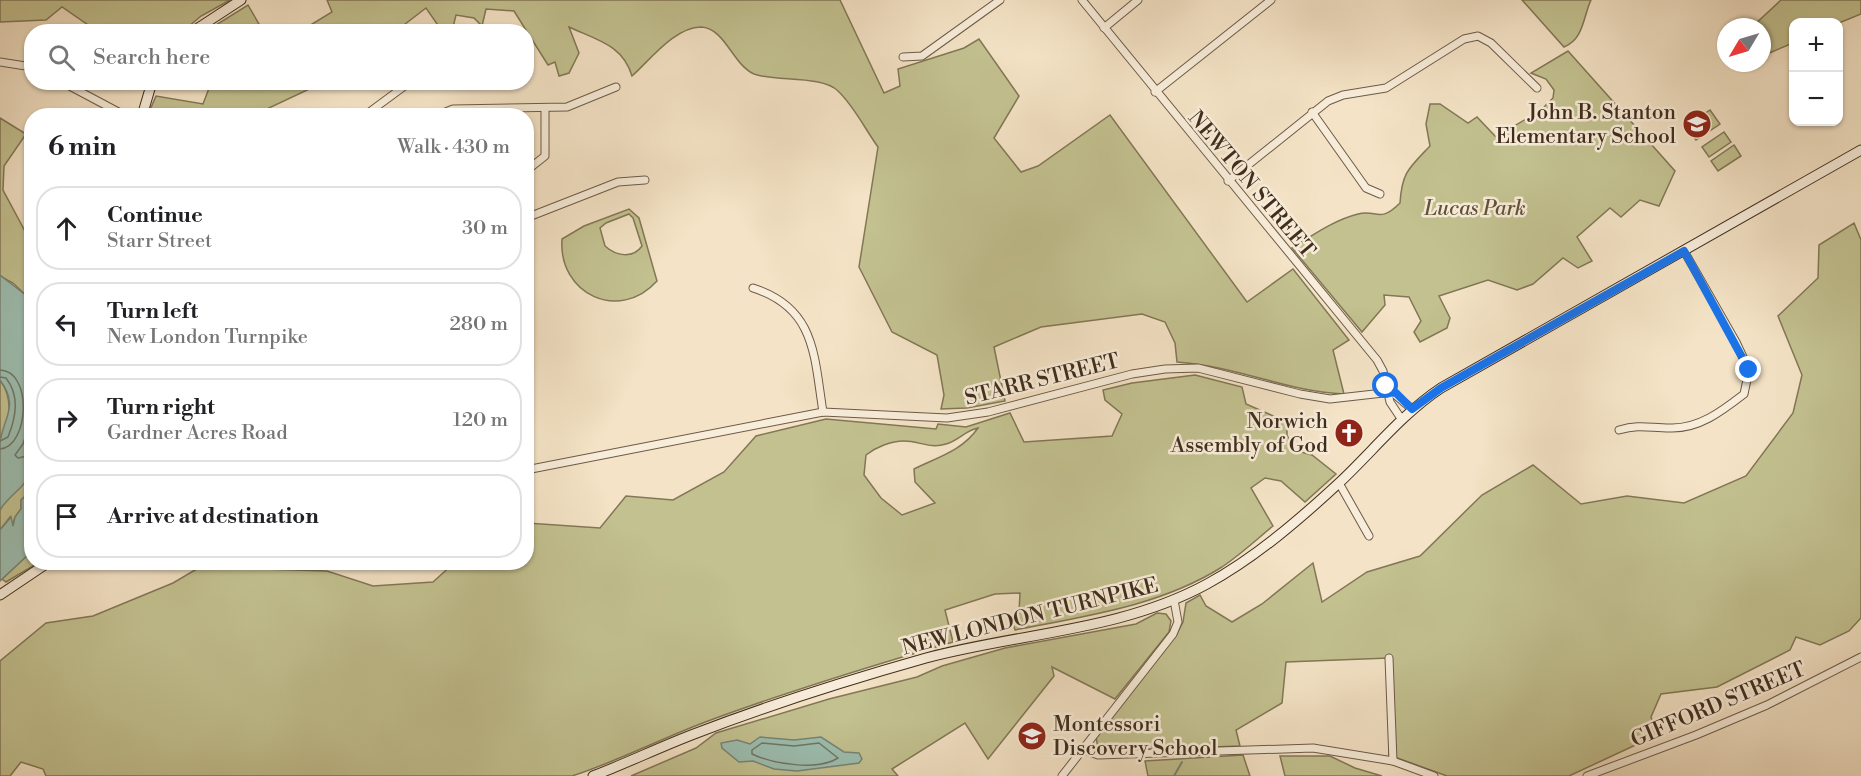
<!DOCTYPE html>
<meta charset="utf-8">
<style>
:root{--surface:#fff;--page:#f2f2f2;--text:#202124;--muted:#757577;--line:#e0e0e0}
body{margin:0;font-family:"Libre Bodoni",serif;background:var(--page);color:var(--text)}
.controls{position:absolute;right:18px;top:18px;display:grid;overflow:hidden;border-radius:12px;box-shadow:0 2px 4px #0004}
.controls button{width:54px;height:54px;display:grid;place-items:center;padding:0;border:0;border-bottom:2px solid var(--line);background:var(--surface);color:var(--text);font:30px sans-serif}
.compass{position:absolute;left:1717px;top:18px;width:54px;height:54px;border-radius:50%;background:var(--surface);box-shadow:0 2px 4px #0004;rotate:232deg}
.stop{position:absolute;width:18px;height:18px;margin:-14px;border:4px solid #1a73e8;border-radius:50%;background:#fff}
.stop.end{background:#1a73e8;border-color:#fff;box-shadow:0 2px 6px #0008}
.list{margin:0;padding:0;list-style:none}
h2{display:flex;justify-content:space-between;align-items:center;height:78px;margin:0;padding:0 24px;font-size:26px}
h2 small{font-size:20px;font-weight:400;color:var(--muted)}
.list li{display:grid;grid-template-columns:39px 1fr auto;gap:18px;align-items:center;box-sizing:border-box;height:84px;margin:0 12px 12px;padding:0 12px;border:2px solid var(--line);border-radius:24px}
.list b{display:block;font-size:22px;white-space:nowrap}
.list p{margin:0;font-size:20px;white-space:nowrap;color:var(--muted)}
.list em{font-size:20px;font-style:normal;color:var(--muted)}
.icon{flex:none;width:33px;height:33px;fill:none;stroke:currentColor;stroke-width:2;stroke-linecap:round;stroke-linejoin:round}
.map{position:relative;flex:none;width:1861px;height:776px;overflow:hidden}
.search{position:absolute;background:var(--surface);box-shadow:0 2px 4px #0004;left:24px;top:24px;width:510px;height:66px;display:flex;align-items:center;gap:15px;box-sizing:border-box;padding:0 21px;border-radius:24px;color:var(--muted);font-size:22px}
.panel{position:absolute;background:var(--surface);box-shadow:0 2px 4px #0004;left:24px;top:108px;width:510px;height:462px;border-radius:24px}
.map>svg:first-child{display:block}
.green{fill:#c3c190;stroke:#827756;stroke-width:1.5;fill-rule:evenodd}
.water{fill:#9cbeb0;stroke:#778475;stroke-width:1.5}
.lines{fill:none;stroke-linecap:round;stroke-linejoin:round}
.shore{stroke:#6e7666;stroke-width:1.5}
.stream{stroke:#778475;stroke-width:2}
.street-casing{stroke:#6d5a47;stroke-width:9}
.secondary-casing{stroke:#402d1d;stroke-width:11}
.street{stroke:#f8edda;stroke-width:7}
.secondary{stroke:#f8edda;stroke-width:9}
.route{stroke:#1a73e8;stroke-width:8}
.labels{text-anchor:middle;stroke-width:5;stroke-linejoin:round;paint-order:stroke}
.poi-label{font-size:21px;fill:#402d1d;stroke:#f8edda;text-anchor:end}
.street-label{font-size:21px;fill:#402d1d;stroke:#f8edda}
.park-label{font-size:21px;font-style:italic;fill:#61523a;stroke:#f8edda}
</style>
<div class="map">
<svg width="1861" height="776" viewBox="0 0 1861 776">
<rect width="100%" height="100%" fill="#f4e3c6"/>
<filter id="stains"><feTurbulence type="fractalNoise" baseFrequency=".00333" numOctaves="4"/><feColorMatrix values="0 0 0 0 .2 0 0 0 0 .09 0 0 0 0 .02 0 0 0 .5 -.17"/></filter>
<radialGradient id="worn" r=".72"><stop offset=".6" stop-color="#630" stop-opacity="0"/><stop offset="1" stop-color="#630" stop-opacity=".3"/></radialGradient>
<g class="green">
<path d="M0,0H230L201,16L182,32L97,31L62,7L46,20L0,22Z"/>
<path d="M327,0H840L884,93L900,86L898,69L964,48L979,39L1019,96L994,138L1021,172L1038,166L1110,115L1247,302L1293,269L1349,340L1333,350L1344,394C1288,392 1237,366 1177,362L1175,343L1165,322L1142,314L1041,327L994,347L1005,401L967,408L941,409L944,395L937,355L892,332L859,267L878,147C865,129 854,106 838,91C822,75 774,82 754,74C733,65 725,28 701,27C675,27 650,60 632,76C623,45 597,40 569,27L579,53L569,73L559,76L555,62L548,65L514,11L486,9L482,26L474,18L456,15L452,31H442L426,8L396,31L299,32L332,12Z"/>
<path d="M1522,0H1591C1583,17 1584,39 1564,47Z"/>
<path d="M1781,0H1861V14L1839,23L1794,22L1793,43L1762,56V27H1752Z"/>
<path d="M248,5L263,31H207L211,28Z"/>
<path d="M1568,51L1675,171L1659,206L1640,200L1621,217L1610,208L1577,237L1592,261L1578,268L1563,258L1533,284L1517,290L1488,280L1439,296L1450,318L1447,328L1420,342L1414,332L1421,321L1409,297L1384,295L1385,305L1362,332L1292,248C1313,235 1334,220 1358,214C1377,209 1379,224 1400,203C1402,172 1409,168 1430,146L1426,124L1430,104H1440L1468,123L1477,117L1496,137L1541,110L1553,98L1554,90L1546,79L1531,73Z"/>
<path d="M211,83V82L322,83L254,115H189L150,110L156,96L203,104Z"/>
<path d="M1710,110L1720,124L1696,140L1686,126Z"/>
<path d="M0,118L26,134L4,166L3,190L26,233L31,236V300L13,283L0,276Z"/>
<path d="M1724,132L1731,142L1709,157L1702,147Z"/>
<path d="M1734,145L1741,156L1718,171L1711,161Z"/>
<path d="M629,209L639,218L657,281C619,323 558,294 562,239L584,226ZM629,214L633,218L642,246C633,259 616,256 605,246L600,228L606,223Z"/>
<path d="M1854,223L1861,240V618L1849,631L1820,645L1796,637L1790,650L1717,687L1661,694L1651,717L1657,735L1569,776H1447L1389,755V658L1286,662L1282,703L1236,730L1240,746L1102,751L1098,748L1096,737L1177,633L1183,622L1186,603L1200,595L1206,606L1232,622L1262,604L1313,563L1322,602L1367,572L1420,556L1482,495L1533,465L1581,504L1627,496L1684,503L1746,476L1793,413L1802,375L1778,316L1818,278L1819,245Z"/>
<path d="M1195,375L1242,387L1246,404L1287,422V435L1294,450L1312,455L1336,474L1305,502L1281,481L1265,478L1251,488L1273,526C1256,540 1240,555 1222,567C1160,606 1086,616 1015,630L1012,621L1019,613L1020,593L995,594L945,610L953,642C871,666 789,691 708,721C662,738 619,761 572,776H46L43,769L21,762L10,776H0V661L46,623L93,616L173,583L200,567L327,571L373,586L433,582L454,563L526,562L527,523L600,528L626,496L673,500L724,472L756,436L826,419L936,429L938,424L966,427L1010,413L1024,442L1112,436L1122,414L1105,400L1103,390L1132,383ZM978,428C962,451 938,457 914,469L915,482L935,503L902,515L881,498L864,475L866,455C876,447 891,441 904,441C919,441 930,449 946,444C958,441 966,430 978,428Z"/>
<path d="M0,380C14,400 10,419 0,440Z"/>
<path d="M31,473V491L21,500V509L15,517L12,527L10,517L0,530C0,525 0,517 0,511C4,494 24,488 31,473Z"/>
<path d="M31,552L32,562L38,563L6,582L2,579Z"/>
<path d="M1157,613L1166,614L1171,621L1169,632L1115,699L1052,667L1054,676L988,759L965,723L892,769L898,776H631L696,748L716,733L829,699L917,677L942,666L1005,648L1136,624Z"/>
<path d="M1243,755L1250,776H1148L1145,761Z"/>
<path d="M1280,756H1330L1355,768L1382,776H1285Z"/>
</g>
<g class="water">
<path d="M0,275L32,300L31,473C24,489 9,495 0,510C0,488 0,464 0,443C3,417 20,407 0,380Z"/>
<path d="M31,491V552L0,581V530L11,517L13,526L15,517L21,509V500Z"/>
<path d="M760,737L794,740L821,737L844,752L859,753L862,759L859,763L797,771L774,769L753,761L739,762L722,748L721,743L737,740L750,744Z"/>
</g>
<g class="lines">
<g class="shore">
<path d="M0,370C33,371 29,447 0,449"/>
<path d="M0,377L6,378C20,396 16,417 8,437L0,441"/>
<path d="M32,417L23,444L15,455L18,458L32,455"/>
<path d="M762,743L794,746L819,743L838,758C818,771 773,764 752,754V750Z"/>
</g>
<path class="stream" d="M1174,776L1182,762"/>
<g class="street-casing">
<g id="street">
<path d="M1082,0L1377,360L1383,371L1390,402L1402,420"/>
<path d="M1104,28L1138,0"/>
<path d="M903,57L922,56L1000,0"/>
<path d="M0,62L32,67"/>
<path d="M62,82L126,116"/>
<path d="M1155,92L1271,0"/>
<path d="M1312,112L1366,188L1380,194"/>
<path d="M364,116L410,82"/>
<path d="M436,116L453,109L567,107L616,87"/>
<path d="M526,171L545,156V109"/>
<path d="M1228,181L1328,101L1343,95L1386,88L1464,39L1478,36L1491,43L1537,88"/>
<path d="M526,218L618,182L645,180"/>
<path d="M753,288C816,308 814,356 823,412"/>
<path d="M1619,430C1640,424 1649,428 1670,428C1699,429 1722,411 1744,394L1749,370L1736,342L1684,251"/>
<path d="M526,470L823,412L947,418L988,412L1132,374L1165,369L1198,368L1300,394L1330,399L1392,392L1412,409"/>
<path d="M1339,483L1369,536"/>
<path d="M1389,658L1393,761"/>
<path d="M1083,750L1098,755L1313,748L1393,761L1434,776"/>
<path d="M1062,776L1173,634L1178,622L1174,600"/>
<path d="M1587,776L1696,735L1767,705L1861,657"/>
</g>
</g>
<g class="secondary-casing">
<g id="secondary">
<path d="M192,32L241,0"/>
<path d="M142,116L152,82"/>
<path d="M0,595L49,562"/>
<path d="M593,776C627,763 660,747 694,734C769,705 848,680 926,658C1019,633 1121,631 1207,584C1255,558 1300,519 1340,482C1373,451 1402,414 1441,388L1861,150"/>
</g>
</g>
<use href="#street" class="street"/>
<use href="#secondary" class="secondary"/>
</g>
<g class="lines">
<path class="route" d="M1386,386L1387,392L1396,393L1412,409L1441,388L1684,251L1749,370"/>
</g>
<defs>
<g id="school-disc" transform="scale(1.5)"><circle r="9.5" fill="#8f2418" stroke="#f8edda"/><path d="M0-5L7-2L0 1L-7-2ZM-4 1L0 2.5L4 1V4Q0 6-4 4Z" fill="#fff"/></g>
<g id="church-disc" transform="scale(1.5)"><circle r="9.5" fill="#8f2418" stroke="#f8edda"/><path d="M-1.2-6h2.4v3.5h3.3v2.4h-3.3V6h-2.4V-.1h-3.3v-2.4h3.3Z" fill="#fff"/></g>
</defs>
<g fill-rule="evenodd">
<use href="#school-disc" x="1697" y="124"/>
<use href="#church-disc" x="1349" y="433"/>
<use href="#school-disc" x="1032" y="736"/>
</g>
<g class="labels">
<g class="poi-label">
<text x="1676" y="119">John B. Stanton<tspan x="1676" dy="24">Elementary School</tspan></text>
<text x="1328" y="428">Norwich<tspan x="1328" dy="24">Assembly of God</tspan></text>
<text x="1053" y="731" text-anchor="start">Montessori<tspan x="1053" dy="24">Discovery School</tspan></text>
</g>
<g class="street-label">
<text transform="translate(1252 184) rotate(50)" y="7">NEWTON STREET</text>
<text transform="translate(1042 379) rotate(-14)" y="7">STARR STREET</text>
<text transform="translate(1030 616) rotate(-14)" y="7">NEW LONDON TURNPIKE</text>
<text transform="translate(1718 704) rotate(-23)" y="7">GIFFORD STREET</text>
</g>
<g class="park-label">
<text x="1475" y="215">Lucas Park</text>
</g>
</g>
<rect width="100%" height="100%" filter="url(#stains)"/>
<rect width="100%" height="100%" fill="url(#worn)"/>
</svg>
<div class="controls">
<button>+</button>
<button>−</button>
</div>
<svg class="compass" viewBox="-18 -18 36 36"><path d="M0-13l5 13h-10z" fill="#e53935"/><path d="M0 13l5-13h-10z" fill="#757577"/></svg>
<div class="stop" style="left:1386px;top:386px"></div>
<div class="stop end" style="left:1749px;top:370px"></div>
<div class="search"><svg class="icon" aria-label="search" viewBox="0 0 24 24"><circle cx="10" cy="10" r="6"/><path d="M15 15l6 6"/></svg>Search here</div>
<section class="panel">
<h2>6 min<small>Walk · 430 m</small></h2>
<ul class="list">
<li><svg class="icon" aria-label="ahead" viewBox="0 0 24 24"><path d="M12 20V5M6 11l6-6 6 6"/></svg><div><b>Continue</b><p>Starr Street</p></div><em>30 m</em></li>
<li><svg class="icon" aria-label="left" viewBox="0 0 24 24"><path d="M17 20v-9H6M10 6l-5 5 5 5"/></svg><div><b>Turn left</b><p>New London Turnpike</p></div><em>280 m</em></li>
<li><svg class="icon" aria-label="right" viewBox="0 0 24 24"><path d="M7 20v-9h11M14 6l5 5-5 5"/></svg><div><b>Turn right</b><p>Gardner Acres Road</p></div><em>120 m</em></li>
<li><svg class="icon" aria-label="arrive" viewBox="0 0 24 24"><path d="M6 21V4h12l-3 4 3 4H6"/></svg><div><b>Arrive at destination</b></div></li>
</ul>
</section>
</div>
